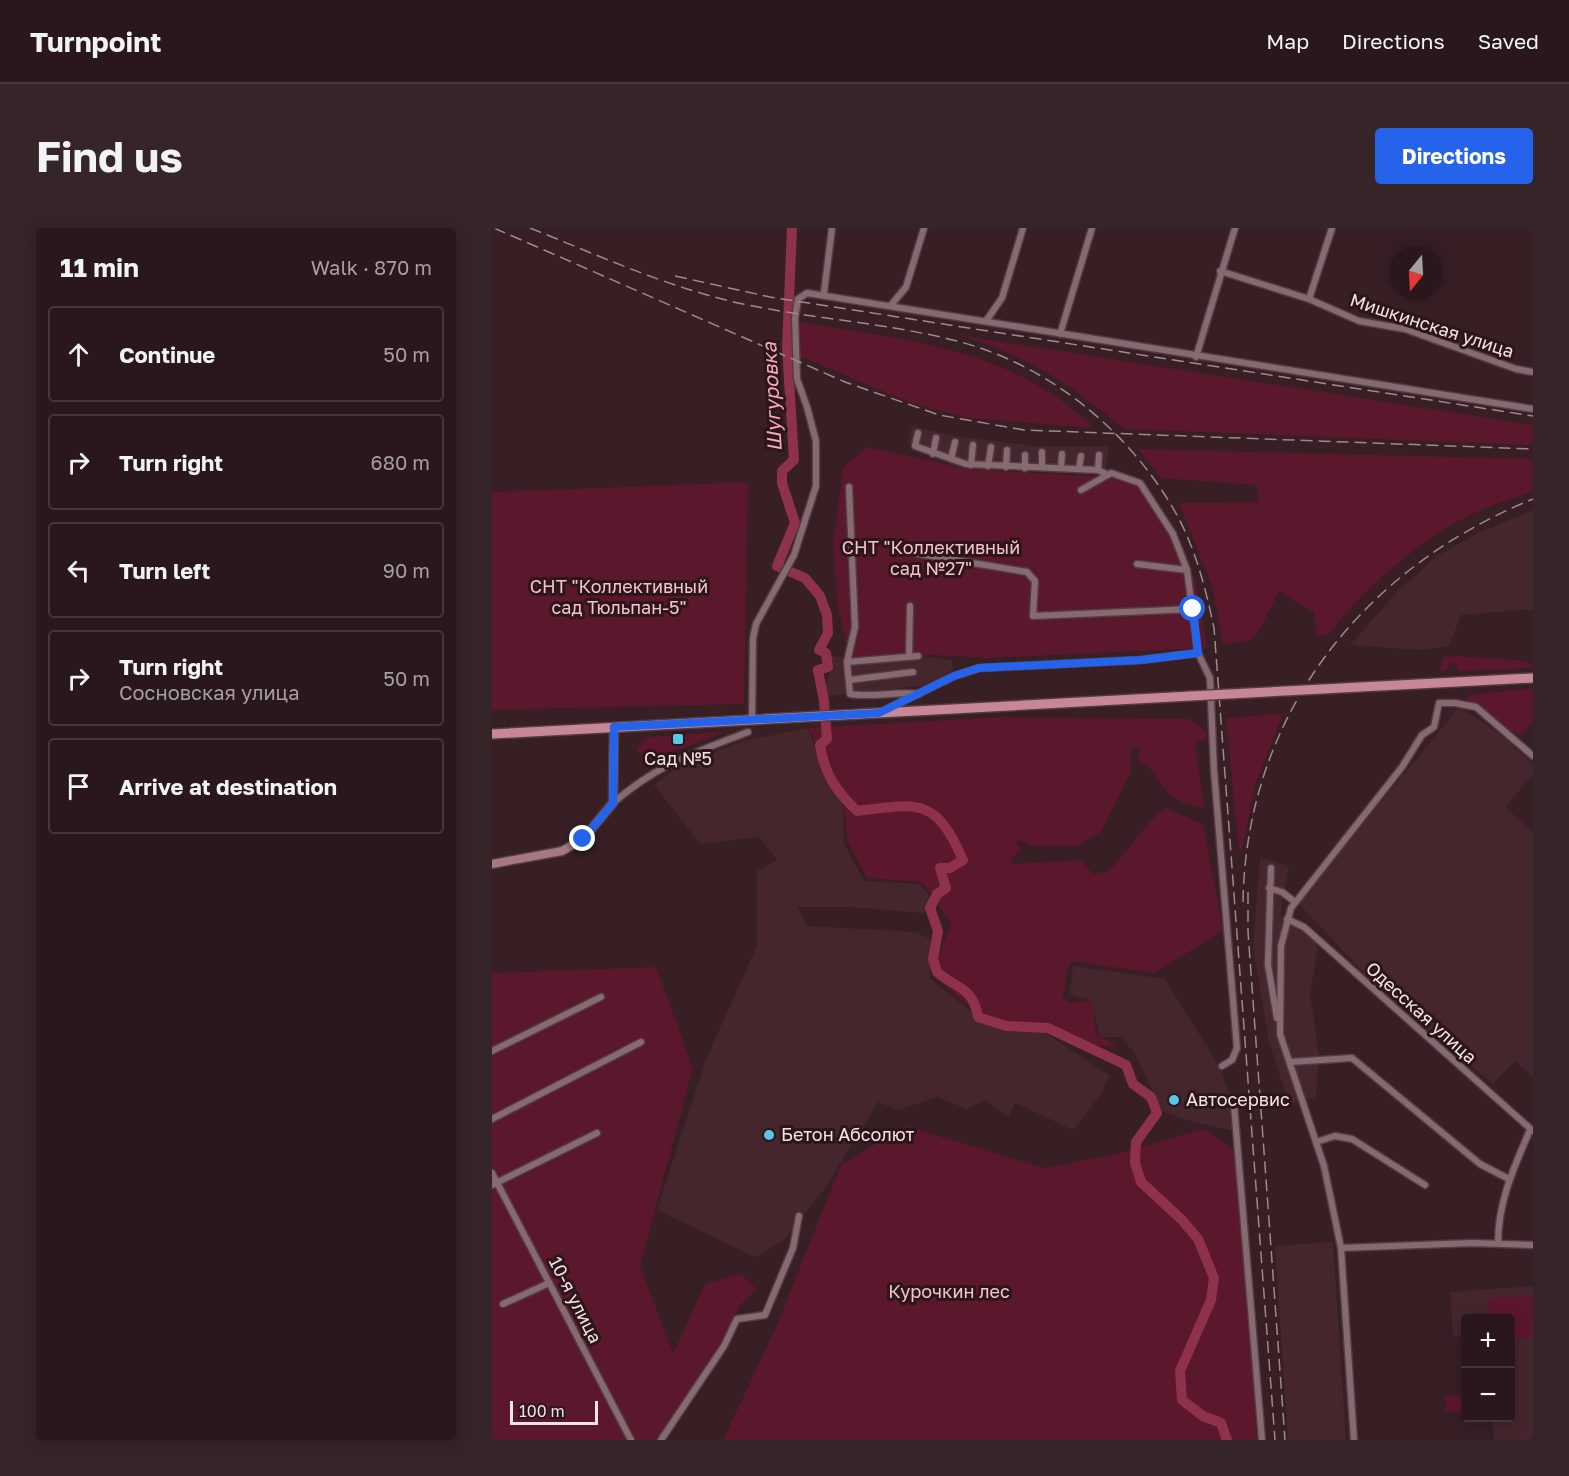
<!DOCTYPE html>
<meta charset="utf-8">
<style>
:root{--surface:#29171b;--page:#352428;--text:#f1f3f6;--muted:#a59fa3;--line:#45363a;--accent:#2563eb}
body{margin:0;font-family:"Golos Text",sans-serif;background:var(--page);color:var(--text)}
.controls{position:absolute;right:18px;bottom:18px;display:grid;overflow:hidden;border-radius:6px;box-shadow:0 3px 15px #0003}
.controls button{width:54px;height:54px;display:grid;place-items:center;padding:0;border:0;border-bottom:2px solid var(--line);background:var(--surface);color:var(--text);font:30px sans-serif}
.compass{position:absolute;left:897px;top:18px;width:54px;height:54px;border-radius:50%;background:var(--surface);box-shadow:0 3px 15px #0003;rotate:198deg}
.scale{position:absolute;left:18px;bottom:15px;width:88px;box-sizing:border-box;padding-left:6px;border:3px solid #f4e3e5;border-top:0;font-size:16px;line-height:21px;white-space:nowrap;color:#f4e3e5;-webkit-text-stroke:4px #2c161a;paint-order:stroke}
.stop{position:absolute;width:18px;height:18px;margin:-14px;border:4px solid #2563eb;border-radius:50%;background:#fff}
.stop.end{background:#2563eb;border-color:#fff;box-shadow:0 2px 6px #0008}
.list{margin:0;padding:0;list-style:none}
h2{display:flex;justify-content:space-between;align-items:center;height:78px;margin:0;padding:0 24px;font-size:26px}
h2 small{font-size:20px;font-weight:400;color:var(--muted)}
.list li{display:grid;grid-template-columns:39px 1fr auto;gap:18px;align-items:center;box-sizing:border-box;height:96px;margin:0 12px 12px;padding:0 12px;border:2px solid var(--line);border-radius:6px}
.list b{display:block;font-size:22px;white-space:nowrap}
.list p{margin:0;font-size:20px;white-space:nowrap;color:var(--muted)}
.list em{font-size:20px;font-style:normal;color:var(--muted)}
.icon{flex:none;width:33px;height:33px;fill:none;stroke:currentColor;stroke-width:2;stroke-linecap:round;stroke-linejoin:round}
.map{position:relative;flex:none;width:1041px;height:1212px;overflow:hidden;border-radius:6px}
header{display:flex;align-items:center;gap:36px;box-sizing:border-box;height:84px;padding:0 30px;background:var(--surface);border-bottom:2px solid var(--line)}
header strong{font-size:28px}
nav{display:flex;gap:33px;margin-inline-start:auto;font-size:21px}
.intro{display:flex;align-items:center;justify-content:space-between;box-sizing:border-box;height:144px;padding:0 36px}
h1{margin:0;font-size:42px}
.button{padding:15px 27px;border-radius:6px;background:var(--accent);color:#fff;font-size:21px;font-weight:700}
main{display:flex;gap:36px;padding:0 36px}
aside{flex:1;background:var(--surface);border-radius:6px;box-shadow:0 3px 15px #0003}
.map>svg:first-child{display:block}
.built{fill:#45262d}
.green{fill:#5b172b}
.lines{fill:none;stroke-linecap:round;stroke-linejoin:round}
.river{stroke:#8e324b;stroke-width:10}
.street-casing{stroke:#513d41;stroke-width:9}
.secondary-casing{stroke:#513d41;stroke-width:11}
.primary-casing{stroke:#513d41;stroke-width:12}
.street{stroke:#876a6f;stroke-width:6}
.secondary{stroke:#a77881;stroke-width:8}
.primary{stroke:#c88794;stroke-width:9}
.rail{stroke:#9e8a8d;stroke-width:1.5;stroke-dasharray:12 6;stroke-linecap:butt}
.primary-bridge-casing{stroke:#513d41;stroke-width:12;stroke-linecap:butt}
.primary-bridge{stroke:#c88794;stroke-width:9}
.route{stroke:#2563eb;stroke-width:8}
.poi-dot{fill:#58c8e4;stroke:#2c161a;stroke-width:2}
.labels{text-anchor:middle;stroke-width:6;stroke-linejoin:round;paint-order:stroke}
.street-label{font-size:18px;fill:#f4e3e5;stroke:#2c161a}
.park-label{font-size:18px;fill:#f7c2cb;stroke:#2c161a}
.poi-label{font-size:18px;fill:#f4e3e5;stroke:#2c161a;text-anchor:start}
.water-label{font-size:20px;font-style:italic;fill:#f8aab9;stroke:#2c161a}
</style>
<header>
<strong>Turnpoint</strong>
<nav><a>Map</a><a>Directions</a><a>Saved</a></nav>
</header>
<div class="intro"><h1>Find us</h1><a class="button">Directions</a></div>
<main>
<aside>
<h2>11 min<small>Walk · 870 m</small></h2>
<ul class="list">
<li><svg class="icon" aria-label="ahead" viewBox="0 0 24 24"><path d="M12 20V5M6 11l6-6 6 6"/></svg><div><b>Continue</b></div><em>50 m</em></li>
<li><svg class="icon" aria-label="right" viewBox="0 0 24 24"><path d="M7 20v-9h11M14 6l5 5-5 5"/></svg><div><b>Turn right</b></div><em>680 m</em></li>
<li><svg class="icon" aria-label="left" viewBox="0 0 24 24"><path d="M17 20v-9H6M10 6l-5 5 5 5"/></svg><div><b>Turn left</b></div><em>90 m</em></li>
<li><svg class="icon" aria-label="right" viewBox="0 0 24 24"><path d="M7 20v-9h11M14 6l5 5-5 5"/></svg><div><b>Turn right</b><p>Сосновская улица</p></div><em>50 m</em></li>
<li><svg class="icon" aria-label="arrive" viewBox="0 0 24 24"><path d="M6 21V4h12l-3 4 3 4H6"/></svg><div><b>Arrive at destination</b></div></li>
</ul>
</aside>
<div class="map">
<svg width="1041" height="1212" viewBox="0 0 1041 1212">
<rect width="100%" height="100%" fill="#371f24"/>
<g class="built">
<path d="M420,198L462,208L542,218H617L614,244L490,239L416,214Z"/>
<path d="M1041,282V381L969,387L957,418L928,422L858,417L906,363L944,329L986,305Z"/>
<path d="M419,427L460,432L461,441L446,453L428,458L335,468L334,455L340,438L337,428L368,431Z"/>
<path d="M967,479L1008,506L1041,536V547L1013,579L1041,604V849L1023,833L1001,856L889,763L806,675Z"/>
<path d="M316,500L335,553L351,573L352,615L372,653L428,656L439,670L432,685L360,679H305L316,698L424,704L438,711V751L480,784L488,795L512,803L552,804L618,848L607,869L581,902L524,875L516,889L493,872L475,881L445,869L406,882L386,874L334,959L292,1012L263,1029L165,982L214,831L265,718V643L285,632L267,609L208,616L162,557L185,540L251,513Z"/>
<path d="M768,629L797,638L788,688L813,697L826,720L818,766L827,827L824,869L797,876L777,814L761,719Z"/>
<path d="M581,738L673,751L730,843L741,878L742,903L698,893L671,884L641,823L628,809H608L599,772L578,766Z"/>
<path d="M841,1014L854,1212H796L783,1018Z"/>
<path d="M1041,1058V1212H1002L1000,1190H1018V1090H974L973,1108L961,1109L958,1064Z"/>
</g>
<g class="green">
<path d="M308,94C417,113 519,119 602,200L475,190L416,174L308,128Z"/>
<path d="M466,107L1041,197V217L632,201C577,155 535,128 466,107Z"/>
<path d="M375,219L476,241L649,251L686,306L705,359L715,420L496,430L442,427L359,434L346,380L341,317L351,239Z"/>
<path d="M646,221L1041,231V263C1018,272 994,279 972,290C921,317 872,362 836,407H824L822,385L787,363L766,405L754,414L731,416L720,359L687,275L767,274L764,257L669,250Z"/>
<path d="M256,254L252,476L0,482V264Z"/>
<path d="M962,428L1025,432L1041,436V440L965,443V435H958L955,442H948L951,429Z"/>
<path d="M1041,460V494L1029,507L1022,505L975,471L977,467Z"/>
<path d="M791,486L763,557L750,622L747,624L734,490Z"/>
<path d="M508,489L698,491L715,504L714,512L703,515L712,580C695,579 679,570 668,556C660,545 660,538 646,533L648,518L639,520V544L609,604L585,618H538L531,613H524L529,622L521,629L519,636L589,632L601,646L617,643L663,588L673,580L711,596L731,703L662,745L579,733L575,743L571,771L577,775L600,772L604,806L626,819L591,816L548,795L533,803L491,789L440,747L459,695L430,654L375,650L355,613L352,572L336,551L317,500Z"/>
<path d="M232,504L155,534L144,521L155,509Z"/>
<path d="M164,739L201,840L148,1038L181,1126L213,1056L248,1046L265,1061L249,1076L208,1153L169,1212H0V745Z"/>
<path d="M413,898L552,940L625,926L712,901L746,924L765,1212H231L285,1097L349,937Z"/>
<path d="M1041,1067V1109L1019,1111L1018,1090H997L996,1070Z"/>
<path d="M971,1167L973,1183L954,1185L953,1168Z"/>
</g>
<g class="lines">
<path class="river" d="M300,0L295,119L302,232L290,243V255L303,295L285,338L313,350L328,368L335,387L336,405L327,422L334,425L336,439L326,442L332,473L335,511L328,517C332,545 344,563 365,583C428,575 444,570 471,632L458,640H448L454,660L445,666L438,680L446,703L441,731L445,744C465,761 481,759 486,789L514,798L556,800L634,837L641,856L659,869L665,885L644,914L643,935L649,954L690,992L706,1011L722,1050L719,1072L688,1143L690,1172L711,1188L729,1195L735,1212"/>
<g class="street-casing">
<g id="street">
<path d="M728,43L817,71L867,93L913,101L1024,141L1041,144"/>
<path d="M332,65L340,0"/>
<path d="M817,71L840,0"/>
<path d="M399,77L414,59L432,0"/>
<path d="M494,93L510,70L531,0"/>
<path d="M568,106L600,0"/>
<path d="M704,129L743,0"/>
<path d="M426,205L423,218L474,236L606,242L616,247"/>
<path d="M550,224V239"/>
<path d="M441,226L444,210"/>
<path d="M459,231L463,214"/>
<path d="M479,237L481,217"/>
<path d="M496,238L499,219"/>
<path d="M514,239L515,222"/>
<path d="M533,240V227"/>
<path d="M569,240L570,226"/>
<path d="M587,241L589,228"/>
<path d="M606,242L607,227"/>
<path d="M589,262L619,245L648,255L681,306L695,342"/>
<path d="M421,325L535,344L543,353L541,388L701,381"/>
<path d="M645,336L695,342L706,425L718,450L722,543L745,820L740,832L730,838"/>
<path d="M426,428L355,434L358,466C381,470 404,463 427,466"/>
<path d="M417,429L418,378"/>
<path d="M355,434L363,399L357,259"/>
<path d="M357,452L421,444"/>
<path d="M393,482L462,448L487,440L649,432L706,425"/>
<path d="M260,492L261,410L264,396L302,327L324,258V213L315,179L305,151L303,90L306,71L315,65L1041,181"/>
<path d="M121,575C166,536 202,525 256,504"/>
<path d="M779,640L776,737L785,790"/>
<path d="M777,660L790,664L803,674"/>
<path d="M795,691L812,699L1041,903"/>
<path d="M0,823L109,769"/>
<path d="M798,834L860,830L988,936L1017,951"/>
<path d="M742,877L770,1212"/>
<path d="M0,891L149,814"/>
<path d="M824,914L843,908L860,911L933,957"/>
<path d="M0,945L139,1212"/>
<path d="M0,957L105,905"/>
<path d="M1006,1015C1006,974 1022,939 1038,902"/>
<path d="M849,1020L980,1015L1041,1017"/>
<path d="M11,1076L57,1055"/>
<path d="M169,1212L232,1118L245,1091L273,1087L301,1020L307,988"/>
<path d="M862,1212L849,1020L832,938L788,806L789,718L799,680L910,539L930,507L942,499L947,475H963L984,479L1041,528"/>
</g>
</g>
<g class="secondary-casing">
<path id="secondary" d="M0,636L70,623L91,611L121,575L122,499"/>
</g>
<g class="primary-casing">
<g id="primary">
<path d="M964,454L1041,450"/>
<path d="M0,506L699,468"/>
</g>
</g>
<use href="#street" class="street"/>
<use href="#secondary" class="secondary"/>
<use href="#primary" class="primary"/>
<g class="rail">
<path d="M2,0L353,154L447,187L532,202L1041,221"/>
<path d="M38,0C108,28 177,60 251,76C322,91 395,95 465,113C558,137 640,205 686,289C704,323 714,362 722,400L783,1212"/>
<path d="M183,48L278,69L1041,188"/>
<path d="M756,664V704L793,1212"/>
<path d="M751,674C754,487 871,340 1041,271"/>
</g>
<g class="primary-bridge-casing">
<path id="primary-bridge" d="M699,468L964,454"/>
</g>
<use href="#primary-bridge" class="primary-bridge"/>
</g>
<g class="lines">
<path class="route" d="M91,611L121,575L122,499L387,485L462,448L487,440L649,432L706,425L701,381"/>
</g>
<g class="poi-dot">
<rect x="180" y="505" width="12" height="12" rx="3"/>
<circle cx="682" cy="872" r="6"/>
<circle cx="277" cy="907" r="6"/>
</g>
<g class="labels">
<g class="street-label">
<text transform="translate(940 98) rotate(18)" y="6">Мишкинская улица</text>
<text transform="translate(929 785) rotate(42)" y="6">Одесская улица</text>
<text transform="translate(83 1072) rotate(63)" y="6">10-я улица</text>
</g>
<g class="park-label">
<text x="439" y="326">СНТ "Коллективный<tspan x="439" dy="21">сад №27"</tspan></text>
<text x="127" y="365">СНТ "Коллективный<tspan x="127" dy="21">сад Тюльпан-5"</tspan></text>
<text x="457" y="1070">Курочкин лес</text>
</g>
<g class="poi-label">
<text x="186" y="537" text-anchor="middle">Сад №5</text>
<text x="694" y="878">Автосервис</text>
<text x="289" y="913">Бетон Абсолют</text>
</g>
<g class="water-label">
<text transform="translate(280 169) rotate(-93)" y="7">Шугуровка</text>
</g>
</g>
</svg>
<div class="controls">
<button>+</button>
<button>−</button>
</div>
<svg class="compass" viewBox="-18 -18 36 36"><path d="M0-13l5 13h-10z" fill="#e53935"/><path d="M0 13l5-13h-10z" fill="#a59fa3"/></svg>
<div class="scale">100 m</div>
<div class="stop" style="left:701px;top:381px"></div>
<div class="stop end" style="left:91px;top:611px"></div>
</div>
</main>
